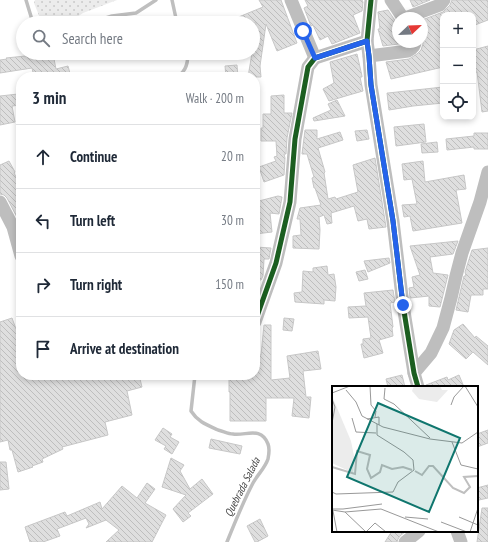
<!DOCTYPE html>
<meta charset="utf-8">
<style>
:root{--surface:#fff;--page:#f6f6f7;--text:#1f2937;--muted:#747a83;--line:#e0e1e3}
body{margin:0;font-family:"PT Sans Narrow",sans-serif;background:var(--page);color:var(--text)}
.controls{position:absolute;right:12px;top:12px;display:grid;overflow:hidden;border-radius:8px;box-shadow:0 2px 6px #0003}
.controls button{width:36px;height:36px;display:grid;place-items:center;padding:0;border:0;border-bottom:1px solid var(--line);background:var(--surface);color:var(--text);font:20px sans-serif}
.compass{position:absolute;left:392px;top:12px;width:36px;height:36px;border-radius:50%;background:var(--surface);box-shadow:0 2px 6px #0003;rotate:67deg}
.stop{position:absolute;width:12px;height:12px;margin:-9px;border:3px solid #2563eb;border-radius:50%;background:#fff}
.stop.end{background:#2563eb;border-color:#fff;box-shadow:0 1px 4px #0008}
.list{margin:0;padding:0;list-style:none}
h2{display:flex;justify-content:space-between;align-items:center;height:52px;margin:0;padding:0 16px;font-size:17px}
h2 small{font-size:13px;font-weight:400;color:var(--muted)}
.list li{display:grid;grid-template-columns:26px 1fr auto;gap:12px;align-items:center;box-sizing:border-box;height:64px;padding:0 16px;border-top:1px solid var(--line)}
.list b{display:block;font-size:15px;white-space:nowrap}
.list em{font-size:13px;font-style:normal;color:var(--muted)}
.icon{flex:none;width:22px;height:22px;fill:none;stroke:currentColor;stroke-width:2;stroke-linecap:round;stroke-linejoin:round}
.map{position:relative;flex:none;width:488px;height:542px;overflow:hidden}
.search{position:absolute;background:var(--surface);box-shadow:0 2px 6px #0003;left:16px;top:16px;width:244px;height:44px;display:flex;align-items:center;gap:10px;box-sizing:border-box;padding:0 14px;border-radius:22px;color:var(--muted);font-size:15px}
.panel{position:absolute;background:var(--surface);box-shadow:0 2px 6px #0003;left:16px;top:72px;width:244px;height:308px;border-radius:16px}
.map>svg:first-child{display:block}
.garden{fill:url(#garden-dots)}
.lines{fill:none;stroke-linecap:round;stroke-linejoin:round}
.stream{stroke:#bfbfbf;stroke-width:3.5}
.building{fill:url(#building-back-hatch);stroke:#c7c7c7}
.street{stroke:#bebebe;stroke-width:13}
.cycleway-casing{stroke:#fff;stroke-width:8}
.cycleway{stroke:#1b5e20;stroke-width:5}
.route{stroke:#2563eb;stroke-width:5}
.labels{text-anchor:middle;stroke-width:3;stroke-linejoin:round;paint-order:stroke}
.water-label{font-size:11px;font-style:italic;fill:#444;stroke:#fff}
.inset-river{fill:none;stroke:#bfbfbf;stroke-width:2}
.inset-road{fill:none;stroke:#999;stroke-width:1}
.view{fill:#0f766e;fill-opacity:0.15;stroke:#0f766e;stroke-width:2}
.inset-edge{fill:none;stroke:#000;stroke-width:2}
</style>
<div class="map">
<svg width="488" height="542" viewBox="0 0 488 542">
<defs>
<pattern id="garden-dots" width="8" height="8" patternUnits="userSpaceOnUse"><rect width="8" height="8" fill="#ececec"/><path d="M2 2h.1M6 6h.1" fill="none" stroke="#c9c9c9" stroke-width="1.8" stroke-linecap="round"/></pattern>
<pattern id="building-back-hatch" width="6" height="6" patternUnits="userSpaceOnUse"><rect width="6" height="6" fill="#dfdfdf"/><path d="M-1 5l2 2M0 0l6 6M5-1l2 2" fill="none" stroke="#bebebe"/></pattern>
</defs>
<rect width="100%" height="100%" fill="#fff"/>
<path class="garden" d="M35,0H117L83,13L68,23H42L34,3Z"/>
<g class="lines">
<g class="stream">
<path d="M26,0L33,23"/>
<path d="M172,0L177,23"/>
<path d="M90,23L112,16L136,13L156,0"/>
<path d="M175,77C185,74 188,63 188,53"/>
<path d="M195,375L191,411C198,422 207,425 218,430C223,431 228,434 233,434C246,436 261,426 268,444C270,449 269,454 268,459C265,468 258,474 253,483C243,502 235,522 227,542"/>
</g>
</g>
<g class="building">
<path d="M259,0H281L297,43L277,51L266,24L260,66L261,77H248L252,53H253V45L256,23H224L263,7Z"/>
<path d="M305,0H362L363,2L362,11L353,15L360,33L332,44L328,36L320,40L313,25L311,26L304,8L308,6Z"/>
<path d="M410,0H430L413,7Z"/>
<path d="M452,0H488V20L475,25L473,21V15H443V67L391,79L386,62L409,59L417,54L421,50L423,44L422,20L443,12L450,5Z"/>
<path d="M388,10L396,22V26L398,25V42H407L406,43L383,46L378,29H380L378,12Z"/>
<path d="M488,46V111L482,112L477,72L473,73V50Z"/>
<path d="M53,54L56,69L68,66L71,77H34L32,68L0,73V60L7,59L6,58L35,55L36,56Z"/>
<path d="M357,54L362,76V77H360L363,91L349,95L329,101L323,89L334,83L330,62Z"/>
<path d="M237,65L238,77H226L225,66Z"/>
<path d="M443,87V103L413,106L389,110L387,93H388Z"/>
<path d="M18,94L20,105L12,106L15,122L0,125V96Z"/>
<path d="M284,95V113H292L287,138L286,154H284L285,158L284,175L264,182L259,167L276,161L274,157L277,156L276,141H261V128H263V114H271V96Z"/>
<path d="M337,100L345,116L314,121L313,118L331,110L328,104Z"/>
<path d="M424,124L426,142L396,146L394,127Z"/>
<path d="M305,130H317V139L340,132L343,140L318,148L325,172L324,173L328,199L335,197L336,199L358,192L353,165L375,158L386,227L369,229L367,219L358,221L354,206L331,213L332,223L327,224L324,215L319,217L320,230L319,249L293,248V236L301,235L300,219H297L300,208L321,205L315,188H314L312,178L314,177L307,154H302Z"/>
<path d="M367,130L369,139L357,141L355,131Z"/>
<path d="M474,133H488V149H474V147L447,150L446,139L474,136Z"/>
<path d="M437,142L438,152L422,153L421,144Z"/>
<path d="M9,161L15,172L14,173L21,187V223H20L7,198L4,195L0,194V165Z"/>
<path d="M423,161L425,182L464,175L466,189L456,190L462,223L413,231L410,216L404,217L402,205L417,204L412,179L404,180L402,164Z"/>
<path d="M278,196L282,197L279,214L270,213L272,232L255,234V202Z"/>
<path d="M458,241L453,254L430,257L433,273L448,275L440,307L429,306V296L410,298L409,288L414,287L412,277L420,275L410,246Z"/>
<path d="M255,247L271,248L269,259H264L263,276L261,280H255Z"/>
<path d="M488,248V289H483V295H471L468,312L456,310L464,276H466L465,272L472,250Z"/>
<path d="M389,258L390,263L368,272L364,261Z"/>
<path d="M327,266L328,275L334,274L336,287L335,301L324,300V304L295,302L294,293L302,292L303,271L313,272V268Z"/>
<path d="M365,270L368,279L359,281L356,272Z"/>
<path d="M393,290L395,302L390,303L393,327L392,328L393,336L379,340L383,353L364,358L361,344H363V339L371,338L368,317L349,318L348,307L366,306L364,293Z"/>
<path d="M12,318L16,329L21,328V375H139L142,387L127,391L132,415L105,422L108,435L62,447L63,449L42,459L43,462L32,466L33,467L18,472L12,450H10L8,440L0,442V322Z"/>
<path d="M284,318L294,319L292,331L283,330Z"/>
<path d="M463,324L475,338L476,336L488,346V365L473,352L466,359L449,344L454,330Z"/>
<path d="M264,325H271V380L290,378L287,356L318,351L321,369L303,371L306,397H311L309,418L292,416L294,398H266V421H230V392H229V375H255V355H261Z"/>
<path d="M402,375L405,387H388L386,379Z"/>
<path d="M459,375L464,387H426V385L447,377L448,380Z"/>
<path d="M163,428L172,434L170,437L179,442L172,454L164,449L166,446L155,440Z"/>
<path d="M488,430V443L477,447V434Z"/>
<path d="M211,439L242,446L240,454L209,448Z"/>
<path d="M171,458L184,465L180,471L190,489L202,479L213,494L188,513L191,516L183,522L173,509L186,495L162,487Z"/>
<path d="M0,462H6L9,489L0,490Z"/>
<path d="M147,483L155,489L145,503L166,515L152,542H106L119,530L106,520L86,528L89,524L86,518L57,529L60,536L43,542H30L25,527L65,512L67,516L100,502L102,509L122,486L137,498Z"/>
<path d="M488,485V498L479,500L477,492V488Z"/>
<path d="M482,508H488V542H477Z"/>
<path d="M260,519L268,536L257,542H255L247,526Z"/>
<path d="M392,531H406L400,536L398,539L397,542H385Z"/>
</g>
<g class="lines">
<g class="street">
<path d="M291,0L315,58"/>
<path d="M371,0L367,41L369,56L371,85L393,221L403,305L414,373L418,387"/>
<path d="M391,0L403,18"/>
<path d="M405,18L440,5L444,0"/>
<path d="M369,56L408,51C412,49 415,47 415,42"/>
<path d="M0,202L13,227L21,256"/>
<path d="M255,322L276,263L290,202L295,139L308,67L315,58L367,41"/>
<path d="M414,373L431,353L443,328L451,298L456,276L462,253L480,202L488,172"/>
<path d="M457,531L461,542"/>
<path d="M405,542L419,531"/>
</g>
<g class="cycleway-casing">
<g id="cycleway">
<path d="M371,0L367,41L369,56L371,85L393,221L403,305L414,373L418,387"/>
<path d="M255,322L276,263L290,202L295,139L308,67L315,58L367,41"/>
</g>
</g>
<use href="#cycleway" class="cycleway"/>
</g>
<g class="lines">
<path class="route" d="M303,31L315,58L367,41L369,56L371,85L393,221L403,305"/>
</g>
<g class="labels">
<g class="water-label">
<text transform="translate(242 487) rotate(-63)" y="4">Quebrada Salada</text>
</g>
</g>
<g transform="translate(332 386)">
<rect width="146" height="146" fill="#fff"/>
<path d="M82,0H108L110,4H116L105,16L87,13L80,5Z" fill="#ececec"/>
<path d="M0,10L19,55L22,70L21,87L0,77Z" fill="#ececec"/>
<path class="inset-river" d="M0,81L23,88L25,65L38,69L35,83L39,92L48,86L50,79L60,83L71,81L80,84M83,85L90,89L97,80H101L121,102L132,107L138,101L132,91L146,90"/>
<path class="inset-road" d="M38,0L39,19L44,25L43,31M133,0L146,21M53,2L52,13L62,18L98,52M14,4L24,16L30,30L51,41L98,53L130,57L146,46M0,7L18,0M0,13L3,21L0,37M119,19L122,11L132,0M20,32L24,46L44,47M35,33L47,31V39M120,56L129,79L146,83M0,106L4,108L61,106L66,96L82,84L81,74L72,66L45,49V38M0,123H11L50,118M0,124L13,126L34,146M1,125L5,146M13,126L49,123L107,146M73,131L96,133M127,131L146,139M109,136L135,146M34,146L43,137L54,146M138,146L146,122"/>
<path class="view" d="M46,17L128,52L97,126L15,91Z"/>
<rect width="146" height="146" class="inset-edge"/>
</g>
</svg>
<div class="controls">
<button>+</button>
<button>−</button>
<button><svg class="icon" aria-label="locate" viewBox="0 0 24 24"><circle cx="12" cy="12" r="6"/><path d="M12 2v4M12 18v4M2 12h4M18 12h4"/></svg></button>
</div>
<svg class="compass" viewBox="-18 -18 36 36"><path d="M0-13l5 13h-10z" fill="#e53935"/><path d="M0 13l5-13h-10z" fill="#747a83"/></svg>
<div class="stop" style="left:303px;top:31px"></div>
<div class="stop end" style="left:403px;top:305px"></div>
<div class="search"><svg class="icon" aria-label="search" viewBox="0 0 24 24"><circle cx="10" cy="10" r="6"/><path d="M15 15l6 6"/></svg>Search here</div>
<section class="panel">
<h2>3 min<small>Walk · 200 m</small></h2>
<ul class="list">
<li><svg class="icon" aria-label="ahead" viewBox="0 0 24 24"><path d="M12 20V5M6 11l6-6 6 6"/></svg><div><b>Continue</b></div><em>20 m</em></li>
<li><svg class="icon" aria-label="left" viewBox="0 0 24 24"><path d="M17 20v-9H6M10 6l-5 5 5 5"/></svg><div><b>Turn left</b></div><em>30 m</em></li>
<li><svg class="icon" aria-label="right" viewBox="0 0 24 24"><path d="M7 20v-9h11M14 6l5 5-5 5"/></svg><div><b>Turn right</b></div><em>150 m</em></li>
<li><svg class="icon" aria-label="arrive" viewBox="0 0 24 24"><path d="M6 21V4h12l-3 4 3 4H6"/></svg><div><b>Arrive at destination</b></div></li>
</ul>
</section>
</div>
